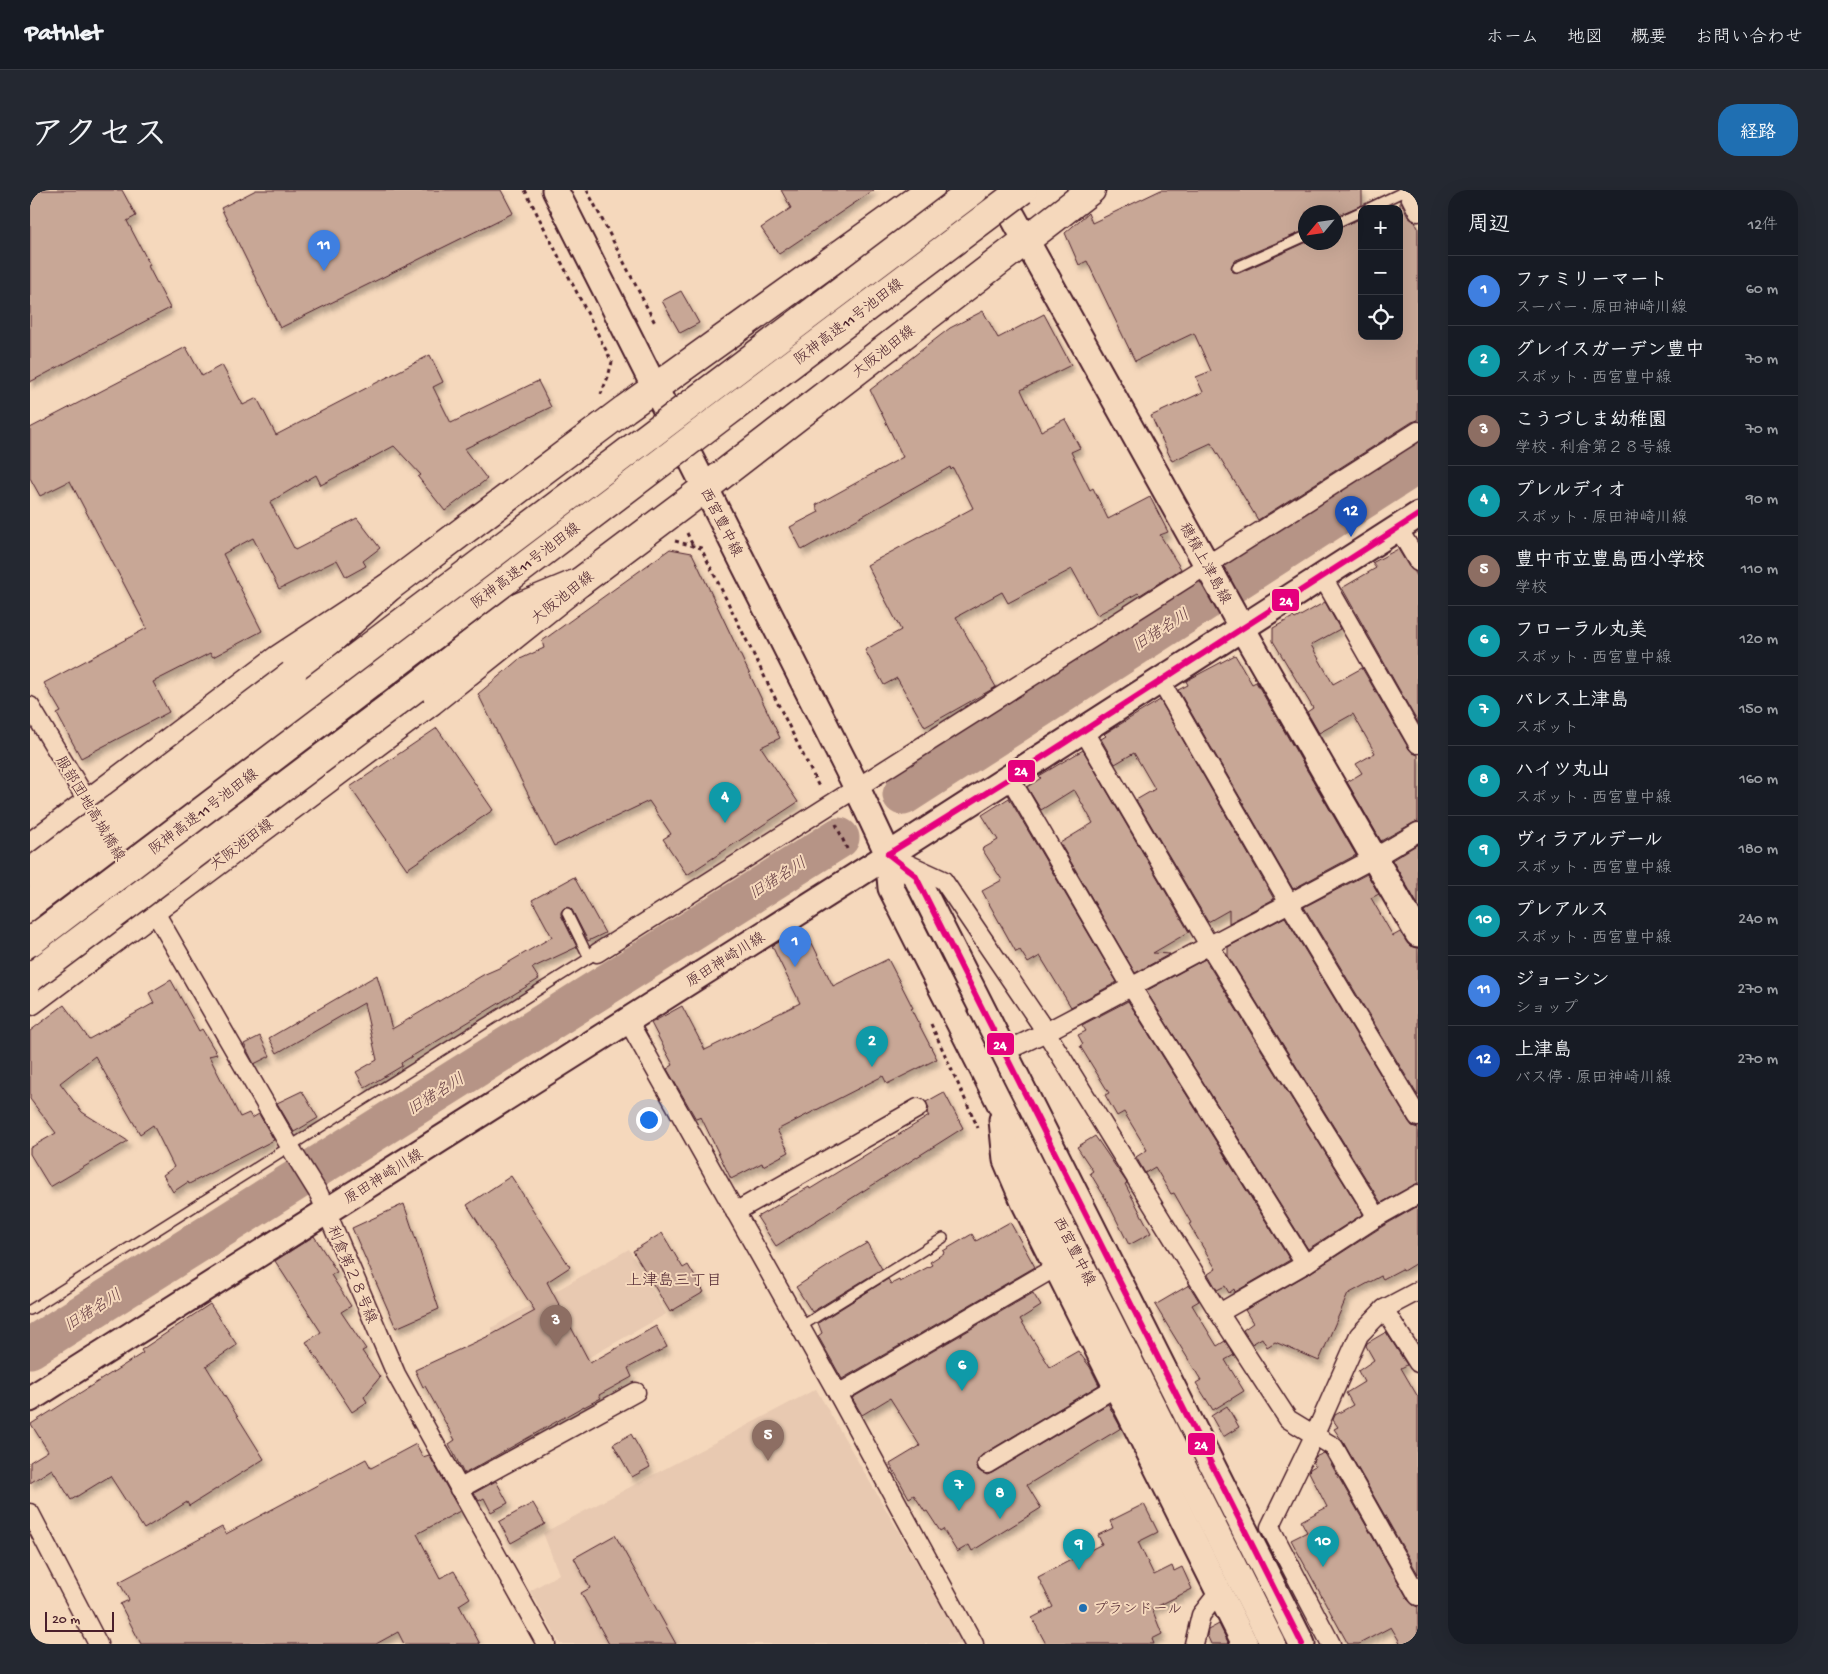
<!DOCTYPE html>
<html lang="ja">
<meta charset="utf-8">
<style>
:root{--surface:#171b24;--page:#242831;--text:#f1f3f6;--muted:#9ea1a6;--line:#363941;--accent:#1f6fb2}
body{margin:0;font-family:"Gochi Hand","Klee One",sans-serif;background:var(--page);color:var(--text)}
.controls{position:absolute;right:15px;top:15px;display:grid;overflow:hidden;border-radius:10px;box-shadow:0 5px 20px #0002}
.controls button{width:45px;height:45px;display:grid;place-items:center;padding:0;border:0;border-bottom:1px solid var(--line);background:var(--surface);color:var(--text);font:25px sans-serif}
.compass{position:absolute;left:1268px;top:15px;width:45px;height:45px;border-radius:50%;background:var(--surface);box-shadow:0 5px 20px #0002;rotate:241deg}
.scale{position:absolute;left:15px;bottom:12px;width:69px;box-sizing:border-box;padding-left:5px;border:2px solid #4a1f2b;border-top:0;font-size:14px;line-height:18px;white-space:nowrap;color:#4a1f2b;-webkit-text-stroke:4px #f5d8bc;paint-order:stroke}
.you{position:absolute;left:618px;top:929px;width:18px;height:18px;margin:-12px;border:4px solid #fff;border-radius:50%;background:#1a73e8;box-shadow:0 0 0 8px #1a73e833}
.badge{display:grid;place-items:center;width:32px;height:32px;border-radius:50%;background:var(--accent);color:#fff;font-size:16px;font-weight:700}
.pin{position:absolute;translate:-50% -41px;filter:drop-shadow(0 1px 2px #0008)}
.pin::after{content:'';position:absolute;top:26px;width:18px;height:15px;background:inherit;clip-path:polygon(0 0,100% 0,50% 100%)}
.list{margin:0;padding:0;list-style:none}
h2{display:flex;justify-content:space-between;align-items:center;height:65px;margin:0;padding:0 20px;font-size:21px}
h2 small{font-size:16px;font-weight:400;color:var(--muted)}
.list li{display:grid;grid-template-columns:32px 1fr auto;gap:15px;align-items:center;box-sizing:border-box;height:70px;padding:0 20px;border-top:1px solid var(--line)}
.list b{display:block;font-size:19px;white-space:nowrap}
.list p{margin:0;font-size:16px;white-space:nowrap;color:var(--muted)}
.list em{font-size:16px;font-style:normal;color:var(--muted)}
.icon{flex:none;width:28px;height:28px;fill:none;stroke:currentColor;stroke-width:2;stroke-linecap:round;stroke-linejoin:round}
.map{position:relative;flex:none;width:1388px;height:1454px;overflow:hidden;border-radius:20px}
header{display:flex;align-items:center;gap:30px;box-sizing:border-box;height:70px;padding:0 25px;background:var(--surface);border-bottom:1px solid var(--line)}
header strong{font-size:24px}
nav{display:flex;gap:28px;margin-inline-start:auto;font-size:18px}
.intro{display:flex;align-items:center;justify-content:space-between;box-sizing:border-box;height:120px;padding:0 30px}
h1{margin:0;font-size:35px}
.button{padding:12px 22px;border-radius:20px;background:var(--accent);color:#fff;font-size:18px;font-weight:700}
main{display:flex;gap:30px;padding:0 30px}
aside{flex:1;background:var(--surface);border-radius:20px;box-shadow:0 5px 20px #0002}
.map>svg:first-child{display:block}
.built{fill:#e8c9b1}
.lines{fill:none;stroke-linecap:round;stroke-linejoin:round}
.river{stroke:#b69486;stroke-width:41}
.building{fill:#c8a796;stroke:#4a1f2b;filter:url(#shadow)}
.lane-casing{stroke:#4a1f2b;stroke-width:12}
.street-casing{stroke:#4a1f2b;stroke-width:21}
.secondary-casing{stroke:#4a1f2b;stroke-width:29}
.primary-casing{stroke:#4a1f2b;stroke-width:31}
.highway-casing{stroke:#4a1f2b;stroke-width:31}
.path{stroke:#4a1f2b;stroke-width:3;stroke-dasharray:4 4;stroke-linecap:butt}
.lane{stroke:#f5d8bc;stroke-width:9}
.street{stroke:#f5d8bc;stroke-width:18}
.secondary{stroke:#f5d8bc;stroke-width:25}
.primary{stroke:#f5d8bc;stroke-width:28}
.highway{stroke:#f5d8bc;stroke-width:28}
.highway-bridge-casing{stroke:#4a1f2b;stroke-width:31;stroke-linecap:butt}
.highway-bridge{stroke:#f5d8bc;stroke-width:28}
.bus-1-casing{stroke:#f5d8bc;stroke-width:10}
.bus-1{stroke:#e5007d;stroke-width:6}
.poi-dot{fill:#1f6fb2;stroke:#f5d8bc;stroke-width:2}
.labels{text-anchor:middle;stroke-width:4;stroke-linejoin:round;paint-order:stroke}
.street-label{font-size:15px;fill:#4a1f2b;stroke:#f5d8bc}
.poi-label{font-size:15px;fill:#4a1f2b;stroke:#f5d8bc;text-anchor:start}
.water-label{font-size:16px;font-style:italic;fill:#653c42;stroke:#f5d8bc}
.neighbourhood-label{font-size:16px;fill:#4a1f2b;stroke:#f5d8bc}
.line-badge{stroke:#f5d8bc;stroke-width:2}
.badge-label{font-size:14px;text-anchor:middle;font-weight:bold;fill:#fff}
</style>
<header>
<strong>Pathlet</strong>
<nav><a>ホーム</a><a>地図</a><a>概要</a><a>お問い合わせ</a></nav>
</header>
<div class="intro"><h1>アクセス</h1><a class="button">経路</a></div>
<main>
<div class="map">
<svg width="1388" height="1454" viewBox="0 0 1388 1454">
<defs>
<filter id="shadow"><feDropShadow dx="3" dy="5.5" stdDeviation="2.5" flood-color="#0004"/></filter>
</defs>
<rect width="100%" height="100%" fill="#f5d8bc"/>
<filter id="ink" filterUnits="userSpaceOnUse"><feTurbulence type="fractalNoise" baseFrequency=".02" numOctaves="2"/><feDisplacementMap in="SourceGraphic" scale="10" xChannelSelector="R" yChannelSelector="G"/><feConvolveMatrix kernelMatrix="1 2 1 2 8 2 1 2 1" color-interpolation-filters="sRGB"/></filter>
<g filter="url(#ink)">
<g class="built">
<path d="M599,1059L636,1124L498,1202L461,1138Z"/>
<path d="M786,1199L934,1454H530L500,1401L529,1384L513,1343Z"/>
</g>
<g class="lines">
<g class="river">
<path d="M873,605L1388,273"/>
<path d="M0,1158L809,648"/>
</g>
</g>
<g class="building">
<path d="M0,0H92L106,26L97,31L120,75L118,76L140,118L0,192Z"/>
<path d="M226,0H471L483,23L250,138L191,18Z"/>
<path d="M751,0H844L749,64L731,38L761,18Z"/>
<path d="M1131,0H1332V15L1306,26V22H1276V40L1204,71L1201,77L1203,82L1209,83L1277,52H1306V39L1332,28V146H1369L1370,10L1378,27L1385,32L1388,38V230L1382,232L1228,330L1181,253L1142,271L1121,226L1173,202L1166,187L1181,181L1164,143L1105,171L1057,71L1049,75L1035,43L1058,23L1062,33Z"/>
<path d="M651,101L669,133L650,143L632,111Z"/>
<path d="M953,121L968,148L1014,124L1041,175L991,200L1011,241L1035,229L1050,258L1041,262L1060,300L1063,298L1078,329L1120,307L1138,342L1130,345L1151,379L1110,405L1108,403L1067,425L1042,379L978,413L972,402L926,427L966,497L895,537L867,488L854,495L835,460L871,440L837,375L943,318L923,278L921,280L920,277L772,360L760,337L789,322L786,315L873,267L840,200L920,138Z"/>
<path d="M156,157L172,186L192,175L213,215L227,208L246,245L400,165L413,192L403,197L421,233L508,191L521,217L434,259L457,289L415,321L388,287L391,285L364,256L291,295L286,285L240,312L265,360L327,328L350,358L333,371L336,376L316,387L307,370L249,399L223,348L193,364L232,441L183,467L180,463L123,492L139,522L51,568L27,524L31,522L14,493L117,438L40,291L10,306L0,288V238Z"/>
<path d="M640,359L662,363L750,548L731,557L768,612L657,685L633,649L641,644L619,611L524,656L448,504L488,470L514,458L512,451Z"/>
<path d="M1368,359L1379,377L1385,382L1388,388V533L1312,398L1346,378L1342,373Z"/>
<path d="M1295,412L1310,439L1281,455L1303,494L1332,478L1379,559L1383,563L1388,565V631L1383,633L1351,651L1317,592L1332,583L1326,574L1345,563L1323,524L1289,543L1277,522L1283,518L1243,451V438L1263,427L1265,429Z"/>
<path d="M1205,465L1222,494L1226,492L1326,665L1263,699L1148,500L1158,495L1156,491Z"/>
<path d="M1130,510L1244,709L1199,733V720L1178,732L1106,610L1125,599L1104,563L1085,574L1071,549L1076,546L1074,544Z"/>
<path d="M407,538L463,620L377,679L320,597Z"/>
<path d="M1053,560L1159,742L1123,763L1140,764L1105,783L1030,653L1063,633L1045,601L1043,600L1011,620L997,597L1011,588L1009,586Z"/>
<path d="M979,608L1087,792L1041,817L1010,766L998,773L990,760L986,762L952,701L972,690L952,659L968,650L952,625Z"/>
<path d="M1388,654V715L1362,670Z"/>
<path d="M1337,684L1349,704L1341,708L1363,746L1370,742L1380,756L1388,758V906L1274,717Z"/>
<path d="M544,687L575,743L558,751L542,720L538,717L534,718L531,722V725L547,757L502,778L509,789L371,873L372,876L335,898L326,882L347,870L334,813L247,863L239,848L347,785L362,839L453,785L469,778L522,747L502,710Z"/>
<path d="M1255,727L1379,932L1382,936L1388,938V993L1351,1013L1198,766V757Z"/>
<path d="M765,743L779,747L803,796L858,769L883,818L881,819L907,869L857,894L853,886L747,940L759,962L733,976L732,973L701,989L671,927L666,929L637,879L643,875L621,833L652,816L675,860L770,813L742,756Z"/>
<path d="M1175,769L1333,1024L1278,1059L1116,801Z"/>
<path d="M141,790L169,841L172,839L187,864L179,866L210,927L219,923L222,928L229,924L244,950L159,994L158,992L143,1002L133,985L144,977L123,935L110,944L65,866L30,893L52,922L98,951L20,997L0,964V958L26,943L0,909V841L34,815L59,849L124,813L119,803Z"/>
<path d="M1098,811L1260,1070L1205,1102L1204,1099L1199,1103L1195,1096L1187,1100L1178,1084L1186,1079L1159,1034L1161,1033L1144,1003L1141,1004L1125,977L1115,983L1106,967L1117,960L1094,922L1087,926L1075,905L1079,903L1050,856L1053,854L1048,845L1056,841L1052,835Z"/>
<path d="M230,846L240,866L224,874L214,854Z"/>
<path d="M272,901L288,928L264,942L247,913Z"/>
<path d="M914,902L933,938L746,1056L727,1027L779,997L780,999L899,926L897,923L899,918L896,912Z"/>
<path d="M1065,946L1097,993L1095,994L1121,1043L1099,1055L1077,1011L1060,983L1063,981L1047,957Z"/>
<path d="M481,986L540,1077L517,1092L560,1173L626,1136L637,1157L598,1178L602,1187L569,1205L571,1208L554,1217V1216L434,1284L419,1254L425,1250L395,1196L393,1197L385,1180L463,1144L505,1121L437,1015Z"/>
<path d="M374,1014L409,1119L366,1138L322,1038Z"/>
<path d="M1388,1016V1072L1373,1081L1372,1079L1353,1089L1351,1086L1318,1104L1289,1171L1245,1152L1237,1157L1232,1148L1222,1154L1213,1140L1223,1133L1215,1120L1280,1083L1353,1036Z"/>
<path d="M980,1032L1005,1077L812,1189L788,1146L792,1143L788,1133L858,1089L861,1094L869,1090L870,1092L902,1075L900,1072L914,1063L913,1061L942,1044L946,1051Z"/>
<path d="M632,1043L653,1078L658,1075L674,1102L640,1122L603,1061Z"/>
<path d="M284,1046L307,1082L301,1085L321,1116L311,1122L336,1159L332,1161L350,1187L334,1207L337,1212L322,1222L276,1152L291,1142L245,1071Z"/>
<path d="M837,1053L852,1079L782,1122L766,1097L809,1069Z"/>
<path d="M1159,1095L1169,1111L1162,1115L1187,1156L1195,1151L1204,1165L1195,1170L1214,1201L1183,1220L1166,1193L1171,1190L1125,1115Z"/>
<path d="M1003,1103L1011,1116L990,1129L1020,1177L1048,1161L1060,1177L1069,1195L952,1265L946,1274L948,1280L957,1285L962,1283L1078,1214L1091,1238L997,1295L1011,1318L942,1361L939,1355L927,1362L913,1339L910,1341L897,1321L895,1322L884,1305L879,1308L860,1274L890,1256L860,1208L832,1225L822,1208Z"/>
<path d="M180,1114L207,1155L176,1176L234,1269L159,1316L157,1312L114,1339L80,1286L41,1310L22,1279L0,1293V1272L18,1261L1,1234L113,1163L111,1160Z"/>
<path d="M1356,1142L1377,1175L1371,1178L1388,1207V1384L1313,1252L1304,1239L1308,1237L1303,1230L1305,1225L1323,1215L1316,1203L1334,1192L1328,1181L1344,1170L1336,1156L1337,1153Z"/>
<path d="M1197,1216L1209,1237L1193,1247L1181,1226Z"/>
<path d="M601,1244L620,1277L602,1287L583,1254Z"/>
<path d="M386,1254L393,1267L399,1265L430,1321L387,1344L410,1388L424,1381L440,1408L429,1415L450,1454H374L368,1442L346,1454H111L90,1414L99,1410L89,1392L192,1337L196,1344L336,1269L341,1278Z"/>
<path d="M1294,1263L1296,1265L1379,1411L1383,1415L1388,1417V1454H1371L1361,1437L1329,1454H1318L1261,1350L1277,1342L1271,1331L1297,1317L1279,1282L1280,1279L1285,1276L1283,1272L1285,1267Z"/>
<path d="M466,1291L478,1313L461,1322L454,1308L449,1311L444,1303Z"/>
<path d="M503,1313L515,1334L481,1353L469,1332Z"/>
<path d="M1114,1314L1128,1342L1108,1352L1124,1385L1142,1376L1144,1381L1152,1377L1162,1399L1122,1419L1132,1444L1122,1449L1124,1454H1016L1002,1428L1023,1417L1008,1387L1072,1354L1068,1345L1083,1338L1080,1331Z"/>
<path d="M585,1345L646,1454H579L551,1403L560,1398L544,1368Z"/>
<path d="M1189,1434L1199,1454H1181L1177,1445L1178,1440Z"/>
</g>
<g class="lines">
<g class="lane-casing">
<g id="lane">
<path d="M1337,19L1377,0"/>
<path d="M1306,33L1332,21"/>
<path d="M1207,77L1276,46"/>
<path d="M537,723L559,768"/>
<path d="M0,1120L567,763"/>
<path d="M770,1137L913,1048"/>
</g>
</g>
<g class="street-casing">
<g id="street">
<path d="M1377,0L1388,22"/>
<path d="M1368,338L1388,372"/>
<path d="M1292,386L1388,554"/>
<path d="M1130,490L1259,713L1388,927"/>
<path d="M0,516L64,622"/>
<path d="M1053,540L1179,755L1347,1027"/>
<path d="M980,588L1101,796L1275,1074"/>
<path d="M77,644L130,731L266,967L289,1004L366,1184L516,1454"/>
<path d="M876,673L913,690L1016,842L1189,1123L1258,1229L1304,1257L1388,1406"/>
<path d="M567,763L1388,241"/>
<path d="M598,831L808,1204L944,1454"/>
<path d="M974,862L1016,842L1344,668L1388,642"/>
<path d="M705,1022L888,918"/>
<path d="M1354,1119L1388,1173"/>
<path d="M1189,1123L1275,1074L1347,1027L1388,1004"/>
<path d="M808,1204L1026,1077"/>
<path d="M957,1274L1086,1197"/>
<path d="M429,1299L606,1202"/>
<path d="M0,1323L68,1454"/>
<path d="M1164,1454L1171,1425L1189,1402"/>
<path d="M1301,1454L1240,1337L1285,1244L1329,1145L1354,1119L1388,1101"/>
</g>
</g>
<g class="secondary-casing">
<g id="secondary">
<path d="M525,0L827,598L858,664L861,698L1243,1454"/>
<path d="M968,0L1212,438L1388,744"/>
<path d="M858,664L885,685L1272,1454"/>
<path d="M972,930L976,970L994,1012L1215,1454"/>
<path d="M0,1209L829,684L1388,325"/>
</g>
</g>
<g class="primary-casing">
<g id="primary">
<path d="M0,658L248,470L359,397L595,219L900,0"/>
<path d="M0,811L401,511L550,392L675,298L1061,0"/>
</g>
</g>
<g class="highway-casing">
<g id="highway">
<path d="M262,485L359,397"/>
<path d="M385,498L487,418L550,392"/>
</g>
</g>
<g class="path">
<path d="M495,0L582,172L578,187L571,204"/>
<path d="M557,0L625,133"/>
<path d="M657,343L663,356"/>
<path d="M645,351L671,358L790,599"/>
<path d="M806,634L817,659"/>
<path d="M901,834L948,938"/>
</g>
<use href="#lane" class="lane"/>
<use href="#street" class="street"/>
<use href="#secondary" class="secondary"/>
<use href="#primary" class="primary"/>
<use href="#highway" class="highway"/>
<g class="highway-bridge-casing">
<g id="highway-bridge">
<path d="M0,683L262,485"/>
<path d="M0,714L944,0"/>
<path d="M0,752L687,230L992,0"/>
<path d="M0,788L385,498"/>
</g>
</g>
<use href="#highway-bridge" class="highway-bridge"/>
<g class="bus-1-casing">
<g id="bus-1">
<path d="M858,664L885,685L1272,1454"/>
<path d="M858,664L980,588L1388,325"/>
</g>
</g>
<use href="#bus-1" class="bus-1"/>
</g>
</g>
<circle class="poi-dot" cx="1053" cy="1418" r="5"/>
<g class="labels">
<g class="street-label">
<text transform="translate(818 131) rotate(-37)" y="5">阪神高速11号池田線</text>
<text transform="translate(853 161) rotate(-38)" y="5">大阪池田線</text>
<text transform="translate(692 332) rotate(63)" y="5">西宮豊中線</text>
<text transform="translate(1176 373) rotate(61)" y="5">穂積上津島線</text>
<text transform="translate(495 375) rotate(-37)" y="5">阪神高速11号池田線</text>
<text transform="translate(532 407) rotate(-38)" y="5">大阪池田線</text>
<text transform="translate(61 618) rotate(59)" y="5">服部団地高城橋線</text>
<text transform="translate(173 621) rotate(-37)" y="5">阪神高速11号池田線</text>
<text transform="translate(211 654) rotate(-37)" y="5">大阪池田線</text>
<text transform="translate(695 769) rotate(-32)" y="5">原田神崎川線</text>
<text transform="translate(353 986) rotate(-32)" y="5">原田神崎川線</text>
<text transform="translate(1045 1061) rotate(63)" y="5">西宮豊中線</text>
<text transform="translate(323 1084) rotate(67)" y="5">利倉第２８号線</text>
</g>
<g class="poi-label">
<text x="1063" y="1423">プランドール</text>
</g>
<g class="water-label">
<text transform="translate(1130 439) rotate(-33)" y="6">旧猪名川</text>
<text transform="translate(747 687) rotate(-32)" y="6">旧猪名川</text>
<text transform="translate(405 903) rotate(-32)" y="6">旧猪名川</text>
<text transform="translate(62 1119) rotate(-32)" y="6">旧猪名川</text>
</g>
<g class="neighbourhood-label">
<text x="644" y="1095">上津島三丁目</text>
</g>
</g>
<g class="line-badge">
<rect x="1241" y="398" width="29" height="24" rx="5" fill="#e5007d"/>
<rect x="977" y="569" width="29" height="24" rx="5" fill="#e5007d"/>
<rect x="956" y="842" width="29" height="24" rx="5" fill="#e5007d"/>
<rect x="1157" y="1242" width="29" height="24" rx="5" fill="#e5007d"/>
</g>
<g class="badge-label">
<text x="1256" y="415">24</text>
<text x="991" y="585">24</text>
<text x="970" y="859">24</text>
<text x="1171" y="1259">24</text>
</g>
</svg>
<div class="controls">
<button>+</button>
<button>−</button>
<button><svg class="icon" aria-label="locate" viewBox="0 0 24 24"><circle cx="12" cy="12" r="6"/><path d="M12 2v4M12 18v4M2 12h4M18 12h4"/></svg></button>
</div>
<svg class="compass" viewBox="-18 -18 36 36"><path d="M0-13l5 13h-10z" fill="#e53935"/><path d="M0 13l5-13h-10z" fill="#9ea1a6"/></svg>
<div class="scale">20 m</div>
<div class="you"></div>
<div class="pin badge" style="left:765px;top:777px;background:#3f7fe0">1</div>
<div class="pin badge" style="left:842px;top:877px;background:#0f9aa8">2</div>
<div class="pin badge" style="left:526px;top:1156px;background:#8d6e63">3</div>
<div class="pin badge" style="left:695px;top:633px;background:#0f9aa8">4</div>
<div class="pin badge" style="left:738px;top:1271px;background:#8d6e63">5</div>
<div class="pin badge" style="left:932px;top:1201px;background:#0f9aa8">6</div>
<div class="pin badge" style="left:929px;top:1321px;background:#0f9aa8">7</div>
<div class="pin badge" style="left:970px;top:1329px;background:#0f9aa8">8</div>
<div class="pin badge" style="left:1049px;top:1380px;background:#0f9aa8">9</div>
<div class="pin badge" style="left:1293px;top:1377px;background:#0f9aa8">10</div>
<div class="pin badge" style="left:294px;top:81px;background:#3f7fe0">11</div>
<div class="pin badge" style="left:1321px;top:347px;background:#1a4fb4">12</div>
</div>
<aside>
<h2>周辺<small>12件</small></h2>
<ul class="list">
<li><span class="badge" style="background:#3f7fe0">1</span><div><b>ファミリーマート</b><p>スーパー · 原田神崎川線</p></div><em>60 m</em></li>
<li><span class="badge" style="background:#0f9aa8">2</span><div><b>グレイスガーデン豊中</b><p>スポット · 西宮豊中線</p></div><em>70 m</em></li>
<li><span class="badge" style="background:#8d6e63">3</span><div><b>こうづしま幼稚園</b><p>学校 · 利倉第２８号線</p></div><em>70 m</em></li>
<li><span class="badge" style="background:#0f9aa8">4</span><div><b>プレルディオ</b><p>スポット · 原田神崎川線</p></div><em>90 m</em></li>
<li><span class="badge" style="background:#8d6e63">5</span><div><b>豊中市立豊島西小学校</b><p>学校</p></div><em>110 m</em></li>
<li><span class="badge" style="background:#0f9aa8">6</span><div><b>フローラル丸美</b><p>スポット · 西宮豊中線</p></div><em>120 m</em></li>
<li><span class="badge" style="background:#0f9aa8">7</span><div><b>パレス上津島</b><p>スポット</p></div><em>150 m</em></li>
<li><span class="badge" style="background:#0f9aa8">8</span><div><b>ハイツ丸山</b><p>スポット · 西宮豊中線</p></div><em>160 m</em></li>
<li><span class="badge" style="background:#0f9aa8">9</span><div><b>ヴィラアルデール</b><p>スポット · 西宮豊中線</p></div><em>180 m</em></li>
<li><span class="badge" style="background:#0f9aa8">10</span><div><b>プレアルス</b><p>スポット · 西宮豊中線</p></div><em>240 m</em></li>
<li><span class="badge" style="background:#3f7fe0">11</span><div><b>ジョーシン</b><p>ショップ</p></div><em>270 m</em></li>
<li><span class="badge" style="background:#1a4fb4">12</span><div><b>上津島</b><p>バス停 · 原田神崎川線</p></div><em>270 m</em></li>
</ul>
</aside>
</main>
